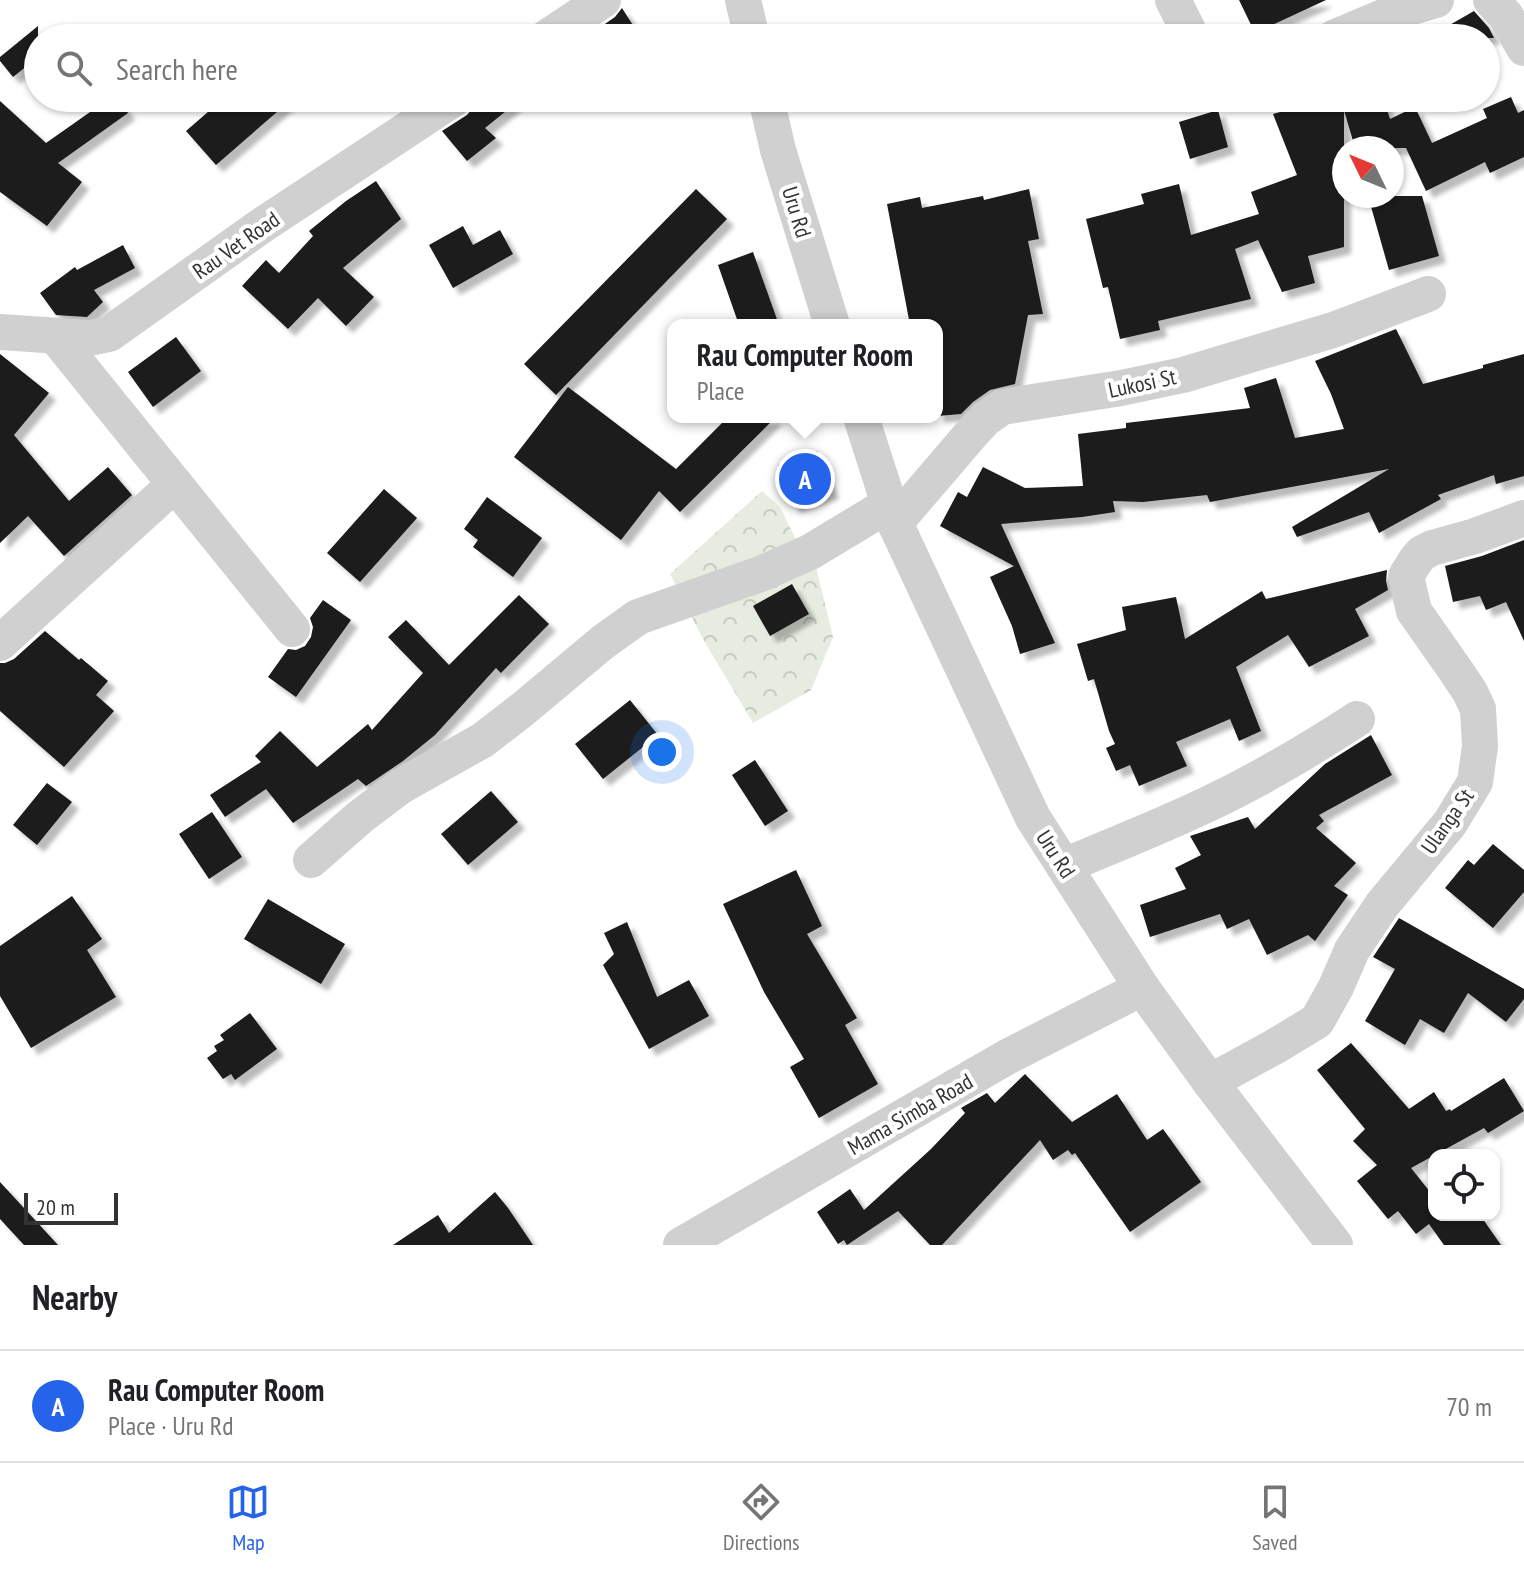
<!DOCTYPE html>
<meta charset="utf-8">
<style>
:root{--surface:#fff;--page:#f6f6f6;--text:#202124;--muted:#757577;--line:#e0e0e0;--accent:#2563eb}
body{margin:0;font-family:"PT Sans Narrow",sans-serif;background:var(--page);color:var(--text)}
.controls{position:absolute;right:24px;bottom:24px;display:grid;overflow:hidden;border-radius:16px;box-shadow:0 2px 6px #0004}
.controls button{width:72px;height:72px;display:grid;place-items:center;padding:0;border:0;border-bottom:2px solid var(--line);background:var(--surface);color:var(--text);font:40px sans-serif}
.compass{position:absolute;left:1332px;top:136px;width:72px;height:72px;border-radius:50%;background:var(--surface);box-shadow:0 2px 6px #0004;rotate:313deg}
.scale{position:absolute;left:24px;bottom:20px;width:94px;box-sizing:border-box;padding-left:8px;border:4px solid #333;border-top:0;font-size:22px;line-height:28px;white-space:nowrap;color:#333;-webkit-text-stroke:6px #fff;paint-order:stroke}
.you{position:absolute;left:662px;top:752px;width:28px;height:28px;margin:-20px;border:6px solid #fff;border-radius:50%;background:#1a73e8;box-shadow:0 0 0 12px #1a73e833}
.badge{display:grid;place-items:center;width:52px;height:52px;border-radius:50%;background:var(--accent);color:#fff;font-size:26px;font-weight:700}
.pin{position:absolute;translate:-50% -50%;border:4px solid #fff;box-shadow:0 2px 8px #0006}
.popup{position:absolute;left:667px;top:319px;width:276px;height:104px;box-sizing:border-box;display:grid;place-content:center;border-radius:16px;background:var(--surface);filter:drop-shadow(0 2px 6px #0005);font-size:26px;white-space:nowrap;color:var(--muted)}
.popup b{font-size:30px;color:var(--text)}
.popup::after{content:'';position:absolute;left:50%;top:100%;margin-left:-16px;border:16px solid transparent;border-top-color:var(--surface)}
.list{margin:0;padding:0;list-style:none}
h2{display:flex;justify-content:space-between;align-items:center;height:104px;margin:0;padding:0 32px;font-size:34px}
h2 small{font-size:26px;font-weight:400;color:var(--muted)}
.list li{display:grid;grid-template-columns:52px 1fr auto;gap:24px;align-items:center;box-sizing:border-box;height:112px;padding:0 32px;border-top:2px solid var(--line)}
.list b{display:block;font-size:30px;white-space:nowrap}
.list p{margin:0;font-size:26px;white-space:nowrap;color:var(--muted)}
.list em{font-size:26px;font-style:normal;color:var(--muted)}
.icon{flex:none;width:44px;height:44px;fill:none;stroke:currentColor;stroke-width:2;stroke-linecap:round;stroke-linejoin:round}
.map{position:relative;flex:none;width:1524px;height:1245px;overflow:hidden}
.search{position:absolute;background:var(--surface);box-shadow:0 2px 6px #0004;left:24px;right:24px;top:24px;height:88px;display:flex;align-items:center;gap:20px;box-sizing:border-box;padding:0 28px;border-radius:44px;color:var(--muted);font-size:30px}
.sheet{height:216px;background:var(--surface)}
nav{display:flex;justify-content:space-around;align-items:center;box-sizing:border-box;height:112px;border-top:2px solid var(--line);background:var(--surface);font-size:22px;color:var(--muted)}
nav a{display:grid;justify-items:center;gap:4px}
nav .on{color:var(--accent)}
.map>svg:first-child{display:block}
.forest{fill:url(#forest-crowns)}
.building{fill:#1a1a1a;filter:url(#shadow)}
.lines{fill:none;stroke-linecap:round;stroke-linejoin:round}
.minor{stroke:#d0d0d0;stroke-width:36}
.labels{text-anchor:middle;stroke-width:8;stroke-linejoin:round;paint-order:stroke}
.street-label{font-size:22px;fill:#333;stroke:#fff}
</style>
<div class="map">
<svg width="1524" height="1245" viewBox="0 0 1524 1245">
<defs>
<pattern id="forest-crowns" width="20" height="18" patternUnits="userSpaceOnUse" patternTransform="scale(2)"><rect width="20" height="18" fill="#e6ecdf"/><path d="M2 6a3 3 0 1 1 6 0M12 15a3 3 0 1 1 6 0" fill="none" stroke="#c6cbc0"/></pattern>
<filter id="shadow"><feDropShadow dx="7" dy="7" stdDeviation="2" flood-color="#0004"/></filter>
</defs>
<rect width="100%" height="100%" fill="#fff"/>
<path class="forest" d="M762,491L780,507L804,556L816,567L833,637L811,690L753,723L703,639L670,574Z"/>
<g class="building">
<path d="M1239,0H1326L1255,33Z"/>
<path d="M622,8L641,38H587L586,37L615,17Z"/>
<path d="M1474,11L1489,28L1494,38H1427Z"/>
<path d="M38,26V57L13,77L0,61V57Z"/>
<path d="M1511,97L1518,113L1524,110V157L1490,173L1485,162L1426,191L1406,148H1355L1344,110V247L1308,256L1315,283L1282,292L1258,240L1235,249L1251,299L1158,321L1160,330L1120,339L1108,287L1103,288L1086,219L1144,204L1141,194L1179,184L1191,235L1259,214L1251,192L1297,175L1273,114L1280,112L1275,98H1383L1390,119L1415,107L1432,143L1487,118L1483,109Z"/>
<path d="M110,98H118L128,113L58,163L82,182L47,226L0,192V101L46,143Z"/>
<path d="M224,98H293L216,165L186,131Z"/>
<path d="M476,98H522L485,128L496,138L467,161L442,131L467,115L473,108Z"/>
<path d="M1218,110L1228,147L1190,159L1179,122Z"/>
<path d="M376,181L401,219L343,268L374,297L346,326L318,298L288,329L242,286L266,260L279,273L313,236L309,231L346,201Z"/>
<path d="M696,189L727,219L556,395L524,364Z"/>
<path d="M1029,189L1039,239L1028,241L1043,314L1028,315L1015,384L990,390L973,402L961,414L937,416V325H910L887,204L920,197L922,208L983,196L984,200Z"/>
<path d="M1368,196H1422L1439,256L1389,270Z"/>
<path d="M463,226L473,245L500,230L513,254L453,288L429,245Z"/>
<path d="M123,245L135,268L94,290L103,302L87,317L56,315L40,293L75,267L77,270Z"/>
<path d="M753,252L779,325H739L718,265Z"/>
<path d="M1396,329L1423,384L1483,368V365L1524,354V476L1496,484L1494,475L1438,495L1441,499L1379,533L1369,512L1297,537L1292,527L1389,469L1210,502L1207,495L1143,502L1113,501L1115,512L1082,517L1001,524L1055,643L1020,654L1012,626L990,577L1014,566L940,526L958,492L967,497L983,467L1025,488L1083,486L1078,434L1126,428V423L1250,408L1244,388L1276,378L1295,438L1344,429L1331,394L1315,361Z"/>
<path d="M176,337L201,371L153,407L128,372Z"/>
<path d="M0,354L49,393L14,435L69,501L108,467L132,495L64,556L28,516L0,543Z"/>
<path d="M568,387L676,469L728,417H776L680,512L659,491L621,540L514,457Z"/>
<path d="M817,451L832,492L793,506L778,465Z"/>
<path d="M384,489L417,518L360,582L327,553Z"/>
<path d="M487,497L542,538L513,577L473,547L478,540L464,529Z"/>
<path d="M1524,540V641L1506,602L1486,610L1480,596L1453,602L1445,566L1482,556Z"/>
<path d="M1387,570L1386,581L1388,590L1355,609L1369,636L1309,667L1288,635L1236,667L1261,731L1239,741L1230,719L1176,742L1187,766L1139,786L1130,765L1116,771L1106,748L1115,744L1109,731L1094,679L1088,681L1077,644L1126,630L1122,607L1176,597L1185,639L1262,591L1266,599Z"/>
<path d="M792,584L809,614L770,636L753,606Z"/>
<path d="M519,595L549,624L501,673L496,668L435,735L403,761L366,786L358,779L293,823L266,789L225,817L210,795L261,762L255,756L280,731L317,767L368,724L372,730L423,673L388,637L406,620L449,665Z"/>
<path d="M323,600L351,620L296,697L268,677L288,649L296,650L305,646L311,637L313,627L310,618Z"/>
<path d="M45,631L79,660L81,658L108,681L96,695L114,711L64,767L0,711V663H5L14,659Z"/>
<path d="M630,700L658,735L603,779L575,744Z"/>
<path d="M1371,735L1392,775L1319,815L1324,821L1316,828L1356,863L1334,886L1348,895L1315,941L1308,935L1267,955L1249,919L1227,929L1220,914L1150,937L1140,905L1186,889L1175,868L1201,855L1190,836L1248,817L1255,829L1325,764Z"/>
<path d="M755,760L788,811L765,826L732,775Z"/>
<path d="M47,783L72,802L37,845L13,825Z"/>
<path d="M491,791L518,822L468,865L441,834Z"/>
<path d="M212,812L242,857L209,879L179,834Z"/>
<path d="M1493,844L1524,870V892L1493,928L1445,888L1468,860L1474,865Z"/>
<path d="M796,870L822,926L807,934L857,1018L845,1025L878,1084L819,1118L790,1067L804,1059L764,992L723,904Z"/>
<path d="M72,896L102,939L87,950L116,997L31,1048L0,996V946Z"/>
<path d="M268,899L345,944L321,984L244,939Z"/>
<path d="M1399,918L1524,989V999L1506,1022L1468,993L1444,1033L1420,1019L1405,1045L1365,1021L1395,969L1373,957Z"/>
<path d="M627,922L657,997L689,980L709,1016L649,1049L603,965L614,954L604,933Z"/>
<path d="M250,1013L277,1049L235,1080L231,1074L223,1079L207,1058L217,1051L214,1046L224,1040L220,1035Z"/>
<path d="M1351,1043L1409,1109L1434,1092L1446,1111L1450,1109L1451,1111L1504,1078L1524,1111L1488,1133L1484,1128L1411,1168L1434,1197V1215H1480L1501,1245H1444L1429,1224L1416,1234L1398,1211L1388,1219L1357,1181L1377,1165L1353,1141L1365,1129L1317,1070Z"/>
<path d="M1025,1074L1072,1122L1117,1094L1147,1140L1163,1129L1201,1182L1130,1232L1075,1153L1072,1155L1068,1150L1053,1160L1040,1140L942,1245H930L898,1211L847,1245L844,1240L838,1244L817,1212L850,1189L864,1210L931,1149L965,1113L961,1108L987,1093L995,1103Z"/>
<path d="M0,1182L58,1245H24L0,1219Z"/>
<path d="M495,1192L508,1208L533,1245H393L438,1215L449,1233Z"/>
</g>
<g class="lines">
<g class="minor">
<path d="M743,0L752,38"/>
<path d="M1173,0L1192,38"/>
<path d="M1491,0L1506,16L1524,48"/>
<path d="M546,38L603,0"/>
<path d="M1333,38L1395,12L1436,0"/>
<path d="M766,98L778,150L832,325"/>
<path d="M0,332L90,338L109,334L261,226L455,98"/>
<path d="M56,337L292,629"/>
<path d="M861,417L895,523L1033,818L1142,988L1210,1082L1335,1245"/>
<path d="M895,523L972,433L985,419L1002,407L1121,388L1183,375L1333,330L1428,294"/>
<path d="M0,643L175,484"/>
<path d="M311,860L360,817L401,786L483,740L523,709L603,642L638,617L763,573L810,552L888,505"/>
<path d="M1064,866C1111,846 1160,827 1206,805C1259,780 1308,751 1357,719"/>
<path d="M1210,1082L1274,1047L1317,1021L1336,987L1352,950L1382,905L1450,823L1475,782L1480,746L1478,709L1470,692L1456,671L1414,611L1406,576L1416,560L1422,553L1432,548L1475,536L1524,518"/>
<path d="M681,1245L1007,1057L1142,988"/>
</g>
</g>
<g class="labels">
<g class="street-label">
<text transform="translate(797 212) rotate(73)" y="8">Uru Rd</text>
<text transform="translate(236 245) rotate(-35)" y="8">Rau Vet Road</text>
<text transform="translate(1142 383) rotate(-12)" y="8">Lukosi St</text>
<text transform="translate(1447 821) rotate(-55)" y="8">Ulanga St</text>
<text transform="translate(1056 854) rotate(57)" y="8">Uru Rd</text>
<text transform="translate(910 1114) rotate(-30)" y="8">Mama Simba Road</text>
</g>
</g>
</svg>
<div class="controls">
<button><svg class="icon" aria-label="locate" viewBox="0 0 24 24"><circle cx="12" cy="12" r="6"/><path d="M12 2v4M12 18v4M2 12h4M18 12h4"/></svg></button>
</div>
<svg class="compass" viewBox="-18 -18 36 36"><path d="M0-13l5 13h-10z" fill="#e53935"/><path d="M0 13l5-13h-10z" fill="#757577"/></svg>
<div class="scale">20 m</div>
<div class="you"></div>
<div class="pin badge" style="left:805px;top:479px">A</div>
<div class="popup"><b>Rau Computer Room</b>Place</div>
<div class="search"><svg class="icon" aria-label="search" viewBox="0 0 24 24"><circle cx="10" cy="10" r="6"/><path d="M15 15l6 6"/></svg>Search here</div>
</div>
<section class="sheet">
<h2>Nearby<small></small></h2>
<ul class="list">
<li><span class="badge">A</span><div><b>Rau Computer Room</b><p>Place · Uru Rd</p></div><em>70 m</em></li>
</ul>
</section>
<nav>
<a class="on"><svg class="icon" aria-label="map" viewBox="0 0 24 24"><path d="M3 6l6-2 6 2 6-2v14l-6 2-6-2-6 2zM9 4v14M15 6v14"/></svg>Map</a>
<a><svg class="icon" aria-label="directions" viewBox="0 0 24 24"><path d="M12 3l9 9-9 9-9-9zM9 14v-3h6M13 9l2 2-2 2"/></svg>Directions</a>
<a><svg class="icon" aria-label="saved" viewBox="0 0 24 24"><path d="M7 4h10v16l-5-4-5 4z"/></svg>Saved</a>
</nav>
